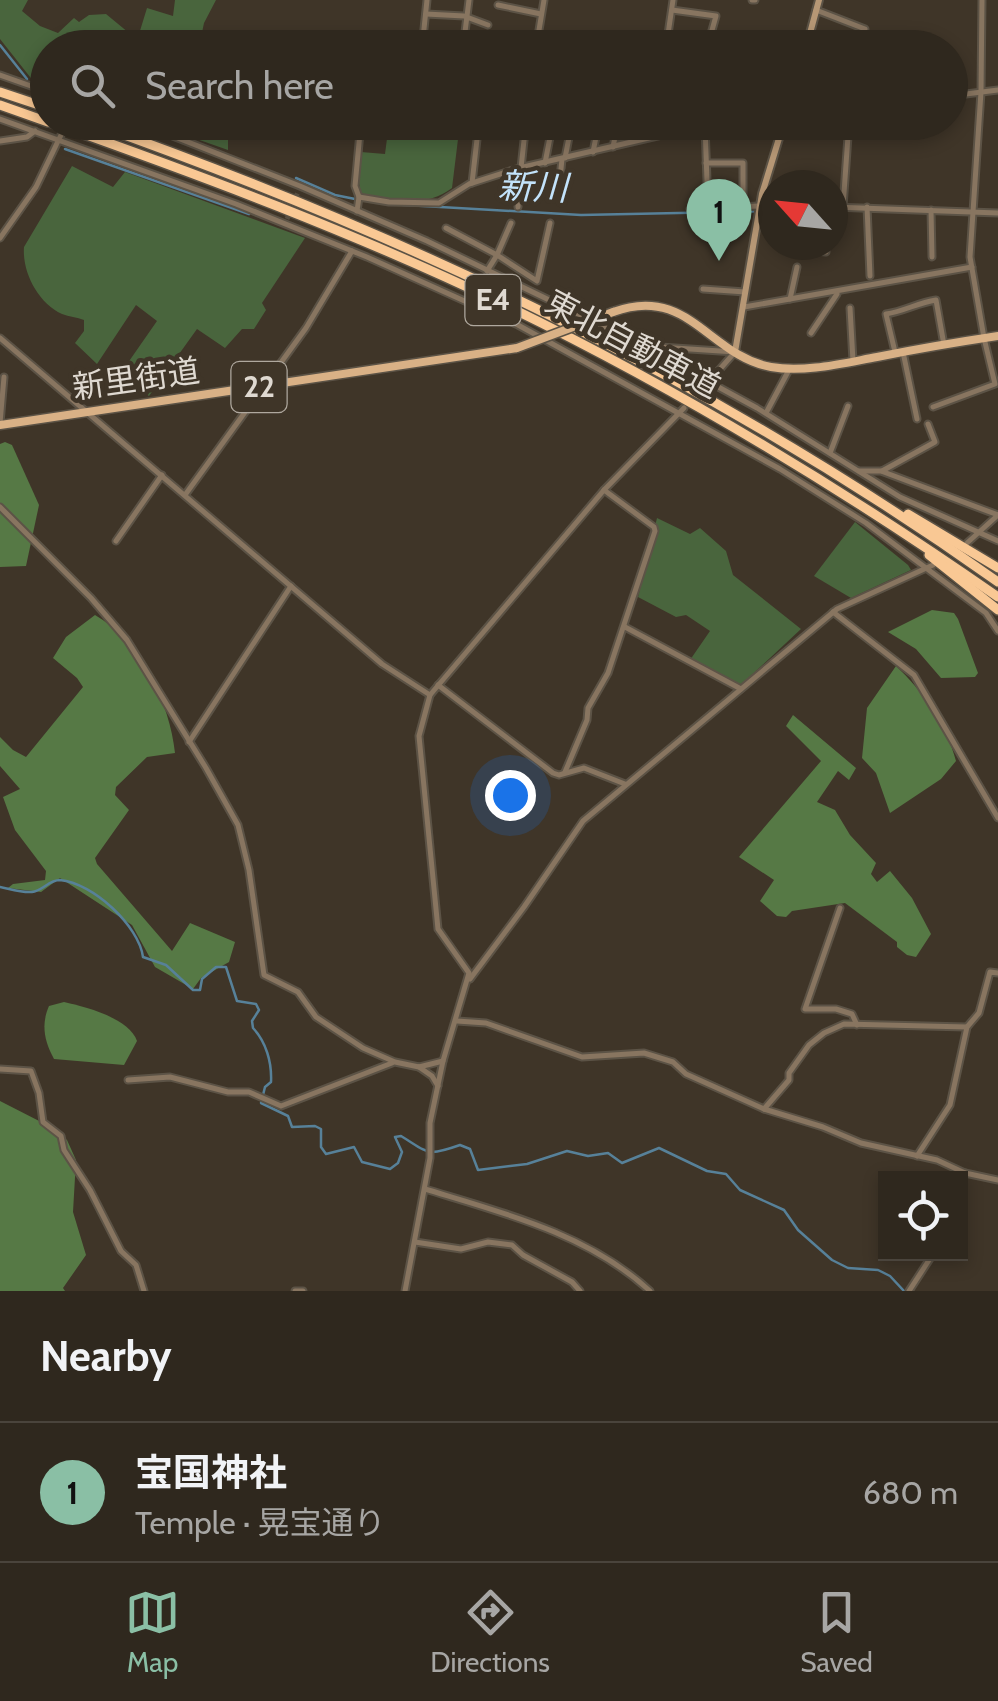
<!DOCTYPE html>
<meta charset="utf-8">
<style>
:root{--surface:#2f281e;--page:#3b342b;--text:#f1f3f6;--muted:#a7a6a4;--line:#4a443c;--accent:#8abfa5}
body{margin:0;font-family:Cabin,"Noto Sans JP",sans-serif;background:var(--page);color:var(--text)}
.controls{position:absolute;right:30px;bottom:30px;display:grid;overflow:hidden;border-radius:0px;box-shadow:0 5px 15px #0003}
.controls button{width:90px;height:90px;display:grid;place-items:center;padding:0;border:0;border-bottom:2px solid var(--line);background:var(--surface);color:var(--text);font:50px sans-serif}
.compass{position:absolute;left:758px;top:170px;width:90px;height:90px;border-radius:50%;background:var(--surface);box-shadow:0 5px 15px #0003;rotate:297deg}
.you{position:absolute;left:510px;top:795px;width:35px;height:35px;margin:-25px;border:8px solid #fff;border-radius:50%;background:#1a73e8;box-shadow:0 0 0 15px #1a73e833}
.badge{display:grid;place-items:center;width:65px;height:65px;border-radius:50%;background:var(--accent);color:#111;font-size:32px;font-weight:700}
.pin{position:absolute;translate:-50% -82px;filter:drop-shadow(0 2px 5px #0008)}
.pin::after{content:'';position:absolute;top:52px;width:35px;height:30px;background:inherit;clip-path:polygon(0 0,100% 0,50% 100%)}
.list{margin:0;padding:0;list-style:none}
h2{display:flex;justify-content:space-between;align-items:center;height:130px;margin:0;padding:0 40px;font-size:42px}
h2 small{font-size:32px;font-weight:400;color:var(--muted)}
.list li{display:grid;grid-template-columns:65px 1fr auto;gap:30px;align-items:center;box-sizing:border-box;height:140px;padding:0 40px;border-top:2px solid var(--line)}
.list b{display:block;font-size:38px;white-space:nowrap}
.list p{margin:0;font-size:32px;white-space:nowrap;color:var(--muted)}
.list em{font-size:32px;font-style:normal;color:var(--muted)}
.icon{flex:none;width:55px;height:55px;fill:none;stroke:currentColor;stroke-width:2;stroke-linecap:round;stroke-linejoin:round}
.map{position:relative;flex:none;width:998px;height:1291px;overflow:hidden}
.search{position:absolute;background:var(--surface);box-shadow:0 5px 15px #0003;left:30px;right:30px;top:30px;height:110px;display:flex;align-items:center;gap:25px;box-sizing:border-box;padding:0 35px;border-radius:55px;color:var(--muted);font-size:38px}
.sheet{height:270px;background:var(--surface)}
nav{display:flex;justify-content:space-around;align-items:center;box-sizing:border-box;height:140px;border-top:2px solid var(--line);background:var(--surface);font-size:28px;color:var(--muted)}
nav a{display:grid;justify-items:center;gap:5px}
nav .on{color:var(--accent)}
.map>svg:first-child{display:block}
.green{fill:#49653d}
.forest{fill:#567945}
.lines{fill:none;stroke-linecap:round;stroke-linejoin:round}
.stream{stroke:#578199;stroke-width:2.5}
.street-tunnel{stroke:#574e41;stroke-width:5;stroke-dasharray:5 2.5;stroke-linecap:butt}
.street-casing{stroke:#5c5346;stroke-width:9}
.secondary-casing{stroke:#5c5346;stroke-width:10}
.primary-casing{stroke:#5c5346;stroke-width:11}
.highway-casing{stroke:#5c5346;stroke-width:12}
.street{stroke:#887560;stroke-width:5}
.secondary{stroke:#b69775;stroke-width:6}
.primary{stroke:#d9b186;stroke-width:8}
.highway{stroke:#f9c894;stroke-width:9}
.primary-bridge-casing{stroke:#5c5346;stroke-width:11;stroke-linecap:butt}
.primary-bridge{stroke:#d9b186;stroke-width:8}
.labels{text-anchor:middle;stroke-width:9;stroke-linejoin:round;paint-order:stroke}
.shield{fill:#3f3528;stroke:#afa89e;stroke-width:2.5}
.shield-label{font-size:30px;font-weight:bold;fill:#dfd9d1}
.street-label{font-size:32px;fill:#dfd9d1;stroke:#3f3528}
.water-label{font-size:35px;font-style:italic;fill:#c3e3fb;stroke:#3f3528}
</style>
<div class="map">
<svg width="998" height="1291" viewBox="0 0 998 1291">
<rect width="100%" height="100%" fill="#3f3528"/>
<g class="green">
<path d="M0,0H28L22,11L40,26L58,33L74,18L79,22L89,15L106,14L146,47L48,48L47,87L34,82L0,39Z"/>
<path d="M175,0H216L204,23L199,47H156L139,34L147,8L173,16Z"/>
<path d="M151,123H228V150Z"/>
<path d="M389,123H460L452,188C425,209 394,198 361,195L357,170L361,152L385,154Z"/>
<path d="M72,166L113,187L125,172L305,238L262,303L266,310L254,329H242L225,348L197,329L149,396L118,377L157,321L136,305L97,364L75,343L84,331V320C77,317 69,317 62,314C38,303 22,272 24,247Z"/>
<path d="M657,518L690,534L700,528L726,551L733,575L801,629L741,685L690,660L710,631L686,615L676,617L638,597Z"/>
<path d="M855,522L908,565L911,570L851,598L814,576Z"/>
</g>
<g class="forest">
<path d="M5,442L12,445L39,505L26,566L0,567V444Z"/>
<path d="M932,610L954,613L958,619L978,673L975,677L941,678L916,649L888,632Z"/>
<path d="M95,615C140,641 170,703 175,753L147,757L116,787L115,795L129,810L95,858L97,864L172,951L190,923L235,942L229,962L201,978L193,989L155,967L132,925L60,878L41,892L8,888L13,884L45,880L46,871L15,830L3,797L20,789L0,766V737L13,750L26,757L83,687L77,678L53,658L66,637Z"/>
<path d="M896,666C922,690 947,726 956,761L941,779L890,813L876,773L862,758L867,708Z"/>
<path d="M793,715L856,768L849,780L838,771L817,802L835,810L850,835L876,863L871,874L877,882L890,871L912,898L931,934L916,957L907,955L897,947V942L845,903L792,911L786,917L777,916L760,901L774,880L739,857L821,761L786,726Z"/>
<path d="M64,1002C86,1007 129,1018 137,1041L124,1065L54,1059C44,1041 41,1024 49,1006Z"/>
<path d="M0,1101L45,1124L67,1140L76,1160L73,1212L86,1255L63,1288L65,1291H0Z"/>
</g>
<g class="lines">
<g class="stream">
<path d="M0,45L27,79"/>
<path d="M65,149L249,214"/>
<path d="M296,178L335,195L355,199"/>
<path d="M388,204L581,215L773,211"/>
<path d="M833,210H851"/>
<path d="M0,887C10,889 22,893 32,892C42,891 49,880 60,880C93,883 139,926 143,957L166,965L193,990H200L202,979L216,967H226L237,1001L256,1004L259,1010L252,1021L253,1028C266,1042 272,1062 271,1082L265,1087L261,1103L288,1116L292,1127L315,1126L321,1129V1147L326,1154L354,1147L362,1162L390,1169L398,1163L402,1152L395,1137L401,1136C429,1153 426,1157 460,1145L470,1149L478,1170L527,1164L567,1151L588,1156L608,1153L622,1163L659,1148L707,1171L726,1174L740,1190L784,1210L798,1230L832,1260L848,1268L878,1270L890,1276L904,1291"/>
</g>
<path class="street-tunnel" d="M287,219L298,192"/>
<g class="street-casing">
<g id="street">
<path d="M752,0H755"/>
<path d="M498,5L541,14"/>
<path d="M672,10L716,16L707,48"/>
<path d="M816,10L865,29"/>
<path d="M426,14L464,16L488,25"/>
<path d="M422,48L427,0"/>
<path d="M463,48L469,0"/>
<path d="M536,48L544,0"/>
<path d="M666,48L673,0"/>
<path d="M0,75L48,92"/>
<path d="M950,96L998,90"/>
<path d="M0,119L236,204L367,257L518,325L780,469L866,523L986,613L998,631"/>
<path d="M137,122L300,186L427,241L632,340L757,408L900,497L998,541"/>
<path d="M705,126L708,208"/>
<path d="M0,141L27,137L35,131"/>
<path d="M613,147L618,122"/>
<path d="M593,152L599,122"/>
<path d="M565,158L572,122"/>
<path d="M545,163L553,122"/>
<path d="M706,163H743V206"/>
<path d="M521,168L526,122"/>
<path d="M472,183L479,122"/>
<path d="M359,197L389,202L439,203L469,184L519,168L718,122"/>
<path d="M558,198L562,159"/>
<path d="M518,207L519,168"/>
<path d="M833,207L998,213"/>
<path d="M843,207L849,122"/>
<path d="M867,207L870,276"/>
<path d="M759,208H773"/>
<path d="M690,209L759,206"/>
<path d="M931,210L932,257"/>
<path d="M357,211L359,197L355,186L361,122"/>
<path d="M446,228L497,255L511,223"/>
<path d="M0,238L36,187L61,135"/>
<path d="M784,248L826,252L825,245"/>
<path d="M487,271L497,255L537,281L550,223"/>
<path d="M703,289L745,292"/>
<path d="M790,299L797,267"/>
<path d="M744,307L972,267"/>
<path d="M850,308L853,361"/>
<path d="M811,333L837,294"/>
<path d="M0,338L382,664L430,695"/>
<path d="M645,346L735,352L705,386"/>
<path d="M895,352L886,314C905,311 917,303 936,300L944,345"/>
<path d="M903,352L917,419"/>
<path d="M933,407L995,384L984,338L970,257L981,92L982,0"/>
<path d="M766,413L790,368"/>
<path d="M0,423L4,377"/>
<path d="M830,453L848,406"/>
<path d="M859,471H881L998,515"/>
<path d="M882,471L935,442L928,424"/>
<path d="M185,495L306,328L352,251"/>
<path d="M0,507L91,598L127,640L206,768L238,825L249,870L264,975L298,992L316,1017L363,1048L395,1062L419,1067L443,1061"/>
<path d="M116,541L162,475"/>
<path d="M967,543L998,515"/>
<path d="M833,612L914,675L998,818"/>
<path d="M625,627L741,689"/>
<path d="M438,685L553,773L559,775L584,768L625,784"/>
<path d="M189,742L291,586"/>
<path d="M565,772L587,720L588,708L608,673L655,531L654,527L604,490"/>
<path d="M840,908L805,1009H836L852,1014L857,1025"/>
<path d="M470,979L524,907L583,821L837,609L933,565"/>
<path d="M457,1021L486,1023L582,1057L644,1053L673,1062L686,1074L764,1109L823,1127L861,1143L937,1160L965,1173L998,1180"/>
<path d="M419,1067L432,1076L438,1086"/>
<path d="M0,1069L31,1071L39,1093L43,1122L61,1136L64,1150L90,1190L121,1251L136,1265L144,1291"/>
<path d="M128,1080L170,1077L228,1092H249L281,1106L392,1063"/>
<path d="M764,1109L789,1080V1073L809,1045L824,1033L844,1024L967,1027"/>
<path d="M917,1156L950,1105L967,1027L979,1013L990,972L998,973"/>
<path d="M960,1185L965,1173"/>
<path d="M425,1189C504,1213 588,1234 650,1291"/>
<path d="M415,1242L461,1249L488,1242L512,1245L523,1255L572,1282L580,1291"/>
<path d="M295,1291H303"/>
<path d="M405,1291L430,1158V1123L443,1061L469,973L438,929L419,736L430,695L604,490L684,408"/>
<path d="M909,1291L933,1254"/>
</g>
</g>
<g class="secondary-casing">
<g id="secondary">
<path d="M806,48L819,0"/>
<path d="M735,352L762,194L784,122"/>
</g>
</g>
<g class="primary-casing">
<g id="primary">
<path d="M613,312C688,284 709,356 771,367C805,373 844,363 877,357C917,349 958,342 998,336"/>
<path d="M0,425L517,348"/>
</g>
</g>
<g class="highway-casing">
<g id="highway">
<path d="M0,92L48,108"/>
<path d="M0,105L48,122"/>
<path d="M50,122C203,176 355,233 501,303C675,387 840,487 998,597"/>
<path d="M88,122C414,237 716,382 998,582"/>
<path d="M908,514L998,568"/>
<path d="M929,555L998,610"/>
</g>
</g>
<use href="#street" class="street"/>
<use href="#secondary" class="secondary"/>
<use href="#primary" class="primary"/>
<use href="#highway" class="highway"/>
<g class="primary-bridge-casing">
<path id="primary-bridge" d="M517,348L613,312"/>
</g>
<use href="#primary-bridge" class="primary-bridge"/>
</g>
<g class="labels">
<g class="shield">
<rect x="465.5" y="275" width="55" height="50" rx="8"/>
<rect x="231.5" y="362" width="55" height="50" rx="8"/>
</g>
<g class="shield-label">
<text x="493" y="310">E4</text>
<text x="259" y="397">22</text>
</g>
<g class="street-label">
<text transform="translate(633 344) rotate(28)" y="11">東北自動車道</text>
<text transform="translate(136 379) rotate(-8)" y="11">新里街道</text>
</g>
<g class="water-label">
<text transform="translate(533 187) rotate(2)" y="12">新川</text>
</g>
</g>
</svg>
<div class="controls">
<button><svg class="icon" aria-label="locate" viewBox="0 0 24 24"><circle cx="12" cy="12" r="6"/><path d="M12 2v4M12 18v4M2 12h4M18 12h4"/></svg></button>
</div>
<svg class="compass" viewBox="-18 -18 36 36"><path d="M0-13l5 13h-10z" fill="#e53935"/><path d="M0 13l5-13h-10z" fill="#a7a6a4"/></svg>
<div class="you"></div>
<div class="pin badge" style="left:719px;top:261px">1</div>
<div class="search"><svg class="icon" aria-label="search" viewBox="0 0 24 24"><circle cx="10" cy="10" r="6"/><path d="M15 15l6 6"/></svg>Search here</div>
</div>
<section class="sheet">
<h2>Nearby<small></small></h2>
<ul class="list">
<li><span class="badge">1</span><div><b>宝国神社</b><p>Temple · 晃宝通り</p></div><em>680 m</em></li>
</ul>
</section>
<nav>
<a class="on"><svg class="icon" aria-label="map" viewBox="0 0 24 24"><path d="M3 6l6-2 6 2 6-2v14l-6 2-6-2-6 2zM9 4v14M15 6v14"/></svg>Map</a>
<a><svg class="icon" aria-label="directions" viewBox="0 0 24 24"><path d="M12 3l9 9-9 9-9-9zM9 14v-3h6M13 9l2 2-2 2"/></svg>Directions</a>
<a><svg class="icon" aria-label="saved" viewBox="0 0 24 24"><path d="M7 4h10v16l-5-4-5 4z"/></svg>Saved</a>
</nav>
